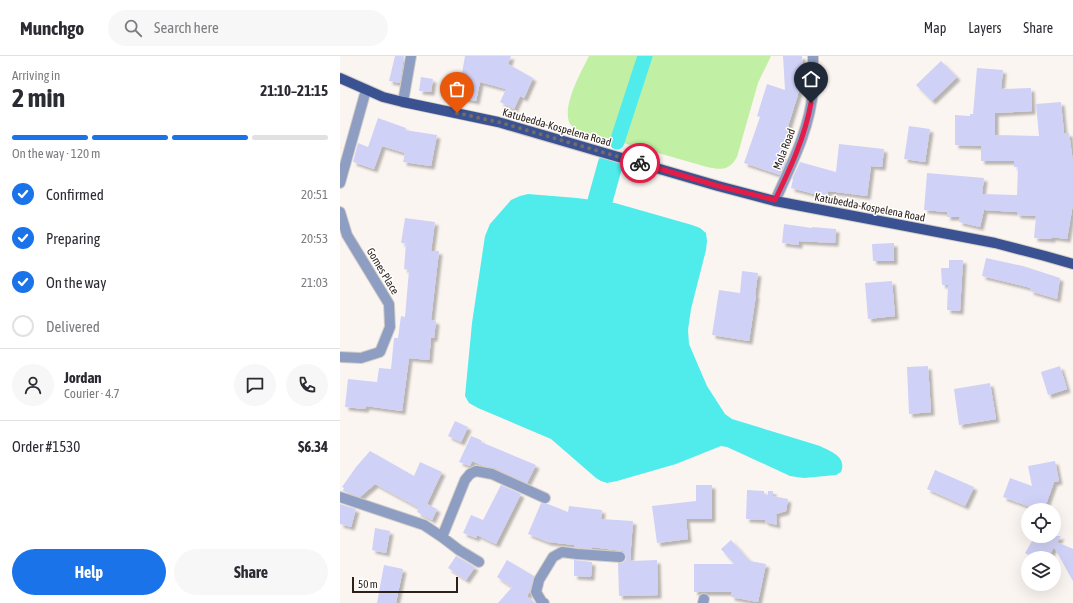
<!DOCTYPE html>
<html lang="en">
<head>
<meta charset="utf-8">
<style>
	:root { --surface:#fff; --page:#f7f7f7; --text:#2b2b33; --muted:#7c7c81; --line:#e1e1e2; --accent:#1a73e8 }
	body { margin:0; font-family:"Asap Condensed",sans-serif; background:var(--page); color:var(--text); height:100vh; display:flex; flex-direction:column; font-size:15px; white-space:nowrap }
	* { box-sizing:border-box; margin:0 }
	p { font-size:13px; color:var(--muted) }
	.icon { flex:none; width:22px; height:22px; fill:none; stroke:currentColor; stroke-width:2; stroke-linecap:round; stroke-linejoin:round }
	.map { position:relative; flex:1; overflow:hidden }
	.side { display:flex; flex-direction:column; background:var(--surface); width:340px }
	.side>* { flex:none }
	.controls { position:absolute; left:681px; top:447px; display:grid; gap:8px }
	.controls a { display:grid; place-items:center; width:40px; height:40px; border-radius:50%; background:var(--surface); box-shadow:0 4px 16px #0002; font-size:20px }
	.scale { position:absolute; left:12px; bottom:10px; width:106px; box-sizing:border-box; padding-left:4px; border:2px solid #2c211a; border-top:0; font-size:11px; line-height:14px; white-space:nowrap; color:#2c211a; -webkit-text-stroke:3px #fff; paint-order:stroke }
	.pin { position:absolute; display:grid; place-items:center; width:34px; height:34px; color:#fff; margin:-41px -17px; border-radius:50% 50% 50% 0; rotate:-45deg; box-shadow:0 0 4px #0007 }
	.pin .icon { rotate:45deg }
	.courier { position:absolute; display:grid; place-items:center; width:40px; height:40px; margin:-20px; border:3px solid #e11d48; border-radius:50%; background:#fff; color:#222; box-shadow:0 1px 5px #0007 }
	.summary em { font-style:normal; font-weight:700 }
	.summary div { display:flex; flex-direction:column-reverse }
	.summary { display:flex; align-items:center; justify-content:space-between; height:68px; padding:0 12px }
	h1 { font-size:26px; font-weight:700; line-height:30px }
	.bar { display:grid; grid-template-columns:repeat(4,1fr); gap:6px 4px; align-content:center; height:48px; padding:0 12px }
	.bar i { height:5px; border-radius:3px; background:var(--line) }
	.bar .current { background:var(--accent) }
	.bar p { grid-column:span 4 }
	.line { display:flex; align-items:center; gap:10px; padding:0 12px; border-top:1px solid var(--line) }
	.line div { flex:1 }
	.round { display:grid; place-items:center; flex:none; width:42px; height:42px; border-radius:21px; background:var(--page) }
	ol { padding:0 12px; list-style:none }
	li { display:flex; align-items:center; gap:12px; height:44px }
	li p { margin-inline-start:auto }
	li .icon { padding:4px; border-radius:50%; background:var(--accent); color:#fff; stroke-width:4 }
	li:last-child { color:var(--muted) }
	li i { width:22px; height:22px; border:2px solid var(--line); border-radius:50% }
	.action { display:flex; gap:8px; margin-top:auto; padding:8px 12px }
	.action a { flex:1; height:46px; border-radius:24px; background:var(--accent); color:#fff; font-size:16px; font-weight:700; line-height:46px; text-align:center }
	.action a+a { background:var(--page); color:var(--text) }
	header { display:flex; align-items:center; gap:24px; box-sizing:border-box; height:56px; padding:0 20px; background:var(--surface); border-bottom:1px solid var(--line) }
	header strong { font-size:19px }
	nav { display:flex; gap:22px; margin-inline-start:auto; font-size:14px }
	.search { width:280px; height:36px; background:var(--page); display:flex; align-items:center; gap:10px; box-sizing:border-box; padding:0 14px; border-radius:22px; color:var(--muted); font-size:15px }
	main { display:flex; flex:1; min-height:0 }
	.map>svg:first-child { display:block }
	.green { fill:#c1f0a4 }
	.water { fill:#50ebeb }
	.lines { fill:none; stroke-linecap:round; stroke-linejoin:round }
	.canal { stroke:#50ebeb; stroke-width:15 }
	.river { stroke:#50ebeb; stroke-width:25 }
	.building { fill:#d0d1f6; filter:url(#shadow) }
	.minor-casing { stroke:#d6cfca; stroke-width:12 }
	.primary-casing { stroke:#d6cfca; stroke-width:12 }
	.minor { stroke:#8e9ec3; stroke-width:10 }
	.primary { stroke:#3b5292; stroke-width:10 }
	.done { stroke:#746b65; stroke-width:4; stroke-dasharray:0 7.2 }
	.route { stroke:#e11d48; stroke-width:5 }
	.labels { text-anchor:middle; stroke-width:3; stroke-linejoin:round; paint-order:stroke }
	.street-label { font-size:11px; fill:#2c211a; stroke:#fff }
</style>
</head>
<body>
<header>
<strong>Munchgo</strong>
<div class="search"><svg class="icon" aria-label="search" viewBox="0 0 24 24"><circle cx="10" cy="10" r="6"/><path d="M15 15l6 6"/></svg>Search here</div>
<nav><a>Map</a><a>Layers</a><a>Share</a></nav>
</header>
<main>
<section class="side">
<div class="summary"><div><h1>2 min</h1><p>Arriving in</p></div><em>21:10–21:15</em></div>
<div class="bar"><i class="current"></i><i class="current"></i><i class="current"></i><i></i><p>On the way · 120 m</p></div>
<ol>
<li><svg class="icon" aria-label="check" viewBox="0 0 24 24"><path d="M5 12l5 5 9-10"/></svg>Confirmed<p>20:51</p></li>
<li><svg class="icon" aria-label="check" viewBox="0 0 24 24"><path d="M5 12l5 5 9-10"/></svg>Preparing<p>20:53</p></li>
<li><svg class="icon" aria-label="check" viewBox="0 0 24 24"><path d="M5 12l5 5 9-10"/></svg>On the way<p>21:03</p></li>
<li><i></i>Delivered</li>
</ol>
<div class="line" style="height:72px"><a class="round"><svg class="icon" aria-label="person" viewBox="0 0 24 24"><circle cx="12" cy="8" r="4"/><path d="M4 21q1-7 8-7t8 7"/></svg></a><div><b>Jordan</b><p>Courier · 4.7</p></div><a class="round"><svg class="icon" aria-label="chat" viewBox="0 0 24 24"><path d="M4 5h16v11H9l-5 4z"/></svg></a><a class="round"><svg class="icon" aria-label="phone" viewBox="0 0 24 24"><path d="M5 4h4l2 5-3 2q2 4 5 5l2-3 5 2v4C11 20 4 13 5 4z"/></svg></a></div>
<div class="line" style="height:52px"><div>Order #1530</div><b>$6.34</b></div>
<div class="action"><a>Help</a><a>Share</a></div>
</section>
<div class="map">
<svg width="733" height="547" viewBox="0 0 733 547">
	<defs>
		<filter id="shadow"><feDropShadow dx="3.5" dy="3.5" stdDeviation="1" flood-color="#0004"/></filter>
	</defs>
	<rect width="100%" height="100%" fill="#fbf5f1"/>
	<path class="green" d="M 249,0 L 431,0 L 418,27 L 397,101 C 389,115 381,114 367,111 L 238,74 C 234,72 230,69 229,66 C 223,48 241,16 249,0 Z"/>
	<path class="water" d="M 188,138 L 237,142 L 275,147 L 352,169 L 360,172 L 366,177 L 367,185 L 366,194 L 351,253 L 348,274 L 349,288 L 367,330 L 385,358 L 392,363 L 480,390 C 492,396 507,401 501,416 L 496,419 L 464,422 L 450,420 L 387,391 L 381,390 L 336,408 L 277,425 L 267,427 L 261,425 L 256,422 L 211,383 L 138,352 L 129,347 L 125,340 L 132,267 L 145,180 L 150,168 L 171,144 L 180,140 Z"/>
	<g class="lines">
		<path class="canal" d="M 277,86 L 305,0"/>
		<path class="river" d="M 260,145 L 270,109"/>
	</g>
	<path class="building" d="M 55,0 L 64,0 L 60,27 L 49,25 Z
		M 125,0 L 171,0 L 168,8 L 193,22 L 184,42 L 180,40 L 174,53 L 160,46 L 166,33 L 140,26 L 136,45 L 115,41 L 119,22 L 121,23 Z
		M 443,0 L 462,0 L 463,22 L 446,77 L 448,77 L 440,101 L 447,103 L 440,119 L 404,107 L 420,61 L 417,60 L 427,28 L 445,34 Z
		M 601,5 L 617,21 L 592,45 L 576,29 Z
		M 637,12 L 663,14 L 661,33 L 691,32 L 692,55 L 655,57 L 655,79 L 699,80 L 696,48 L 721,46 L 724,77 L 729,77 L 733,106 L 733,148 L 727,183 L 712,181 L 712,183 L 694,182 L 696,160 L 677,159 L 677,156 L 644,154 L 640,171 L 619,166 L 620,161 L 607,161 L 607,156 L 584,154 L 587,117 L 644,122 L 642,138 L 677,139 L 678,111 L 674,111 L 674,105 L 641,105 L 641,90 L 615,89 L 615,59 L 630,60 L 630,58 L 633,58 Z
		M 81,21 L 93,23 L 91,36 L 79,35 Z
		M 38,62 L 66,72 L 65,74 L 97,79 L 91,110 L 63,106 L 65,97 L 42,90 L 34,113 L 13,106 L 18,87 L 28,91 Z
		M 569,70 L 590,73 L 585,106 L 564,103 Z
		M 499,88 L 544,93 L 542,111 L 531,110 L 527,140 L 488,135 L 486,141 L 451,132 L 453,123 L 452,123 L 460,106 L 496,116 Z
		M 65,162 L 95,166 L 91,195 L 99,195 L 91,264 L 96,265 L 94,282 L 91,282 L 89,304 L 69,302 L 62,355 L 26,350 L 25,353 L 5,351 L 8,323 L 37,326 L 39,312 L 51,313 L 54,282 L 58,282 L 61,260 L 65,261 L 69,214 L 64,213 L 66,187 L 61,187 Z
		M 444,168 L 472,172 L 472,171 L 496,173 L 495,187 L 459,185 L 459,189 L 442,187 Z
		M 554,187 L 554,205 L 533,205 L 532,188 Z
		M 646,202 L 683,210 L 720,222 L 717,243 L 690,235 L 691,232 L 642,220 Z
		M 609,204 L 623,204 L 620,255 L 607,254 L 608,229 L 602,229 L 601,212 L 609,212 Z
		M 402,215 L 418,217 L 415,239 L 416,239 L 409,285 L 372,279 L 379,234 L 400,237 Z
		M 552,225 L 555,260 L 528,263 L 525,227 Z
		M 588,310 L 591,356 L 569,358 L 567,311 Z
		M 720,310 L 727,333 L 708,339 L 701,316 Z
		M 650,327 L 656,363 L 619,369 L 614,333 Z
		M 115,365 L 128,371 L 121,386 L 108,380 Z
		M 131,380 L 141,384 L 141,386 L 196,409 L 187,427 L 155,412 L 144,410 L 132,405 L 130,410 L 119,406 Z
		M 30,395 L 74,420 L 80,406 L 102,416 L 87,448 L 97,453 L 92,464 L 77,456 L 79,452 L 35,428 L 20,441 L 3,435 L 4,432 L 2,431 L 16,411 Z
		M 715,405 L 719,425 L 714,426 L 704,454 L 698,454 L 663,441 L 670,422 L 692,430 L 688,410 Z
		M 595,414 L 634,431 L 625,450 L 587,433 Z
		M 161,429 L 181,438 L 156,488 L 137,479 L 136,482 L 123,477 L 131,459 L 143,464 Z
		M 356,429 L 372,429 L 372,461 L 371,461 L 372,463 L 346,463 L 348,483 L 317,487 L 312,450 L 356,445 Z
		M 407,434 L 424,435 L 424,438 L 428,439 L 428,435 L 433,435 L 433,440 L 448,443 L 446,455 L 436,458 L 437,469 L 425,466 L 425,464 L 406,463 Z
		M 201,447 L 205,448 L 208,448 L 228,456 L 229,450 L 262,454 L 261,463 L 293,465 L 290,505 L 317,504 L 318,539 L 279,540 L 278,507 L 282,507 L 286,504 L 286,499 L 283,495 L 252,491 L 252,493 L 238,492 L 234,491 L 235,489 L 208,486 L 188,478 Z
		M 0,448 L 16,453 L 11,471 L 0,468 Z
		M 35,472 L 50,475 L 46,497 L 32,494 Z
		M 695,480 L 721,480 L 717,486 L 733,493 L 733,525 L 714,491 L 708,502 L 693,502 L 685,497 Z
		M 391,484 L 410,505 L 426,508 L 418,546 L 391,541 L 392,536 L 354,536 L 354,508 L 394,508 L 381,493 Z
		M 116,500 L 135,511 L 126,524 L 108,512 Z
		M 167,504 L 194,520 L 190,535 L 187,540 L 195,547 L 158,547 L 172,531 L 157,521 Z
		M 234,504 L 252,506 L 251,521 L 234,520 Z
		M 44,509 L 63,513 L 56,547 L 37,547 Z"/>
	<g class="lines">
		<defs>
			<path id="minor" d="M 63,46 L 71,0
				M 0,127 L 26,34
				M 435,145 C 451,109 470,73 473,34 C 473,23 473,11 473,0
				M 0,156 L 7,179 L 49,248 L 50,271 L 40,296 L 21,302 L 0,301
				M 0,441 L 84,469 L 102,481 L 119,494 L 139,506
				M 102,481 L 125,424 L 130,418 L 136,415 L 152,418 L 205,442
				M 204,547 L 202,546 L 196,536 L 199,524 L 213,501 L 222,496 L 237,498 L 280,501
				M 363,547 L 364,543"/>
			<path id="primary" d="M 0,22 L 43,41 L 63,46 L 158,66 L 378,130 L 435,145 L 655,187 L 705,200 L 733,208"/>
		</defs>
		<use href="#minor" class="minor-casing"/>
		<use href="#primary" class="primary-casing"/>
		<use href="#minor" class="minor"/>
		<use href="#primary" class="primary"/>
	</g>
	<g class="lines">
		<path class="done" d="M 117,57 L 158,66 L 300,107"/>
		<path class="route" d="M 300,107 L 378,130 L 435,144 C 450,113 465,81 471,47"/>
	</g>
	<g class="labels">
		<g class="street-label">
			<text transform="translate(217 71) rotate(16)" y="4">Katubedda-Kospelena Road</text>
			<text transform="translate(444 93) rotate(-69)" y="4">Mola Road</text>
			<text transform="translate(530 151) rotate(11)" y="4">Katubedda-Kospelena Road</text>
			<text transform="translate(43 215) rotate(59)" y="4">Gomes Place</text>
		</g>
	</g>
</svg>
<div class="controls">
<a><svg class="icon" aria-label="locate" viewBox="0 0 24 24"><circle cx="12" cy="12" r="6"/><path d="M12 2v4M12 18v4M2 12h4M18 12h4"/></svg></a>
<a><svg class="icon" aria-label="layers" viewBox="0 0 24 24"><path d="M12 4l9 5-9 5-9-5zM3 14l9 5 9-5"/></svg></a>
</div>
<div class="scale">50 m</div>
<div class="pin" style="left:117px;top:57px;background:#ea580c"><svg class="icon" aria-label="bag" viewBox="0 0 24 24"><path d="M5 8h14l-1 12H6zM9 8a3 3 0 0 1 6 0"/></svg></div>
<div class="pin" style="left:471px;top:47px;background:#1f2937"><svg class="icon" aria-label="home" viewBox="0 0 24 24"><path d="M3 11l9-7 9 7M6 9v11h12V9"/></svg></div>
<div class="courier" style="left:300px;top:107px"><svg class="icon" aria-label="bike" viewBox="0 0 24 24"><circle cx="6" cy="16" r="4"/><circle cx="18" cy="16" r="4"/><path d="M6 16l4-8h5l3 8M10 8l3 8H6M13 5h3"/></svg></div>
</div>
</main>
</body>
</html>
